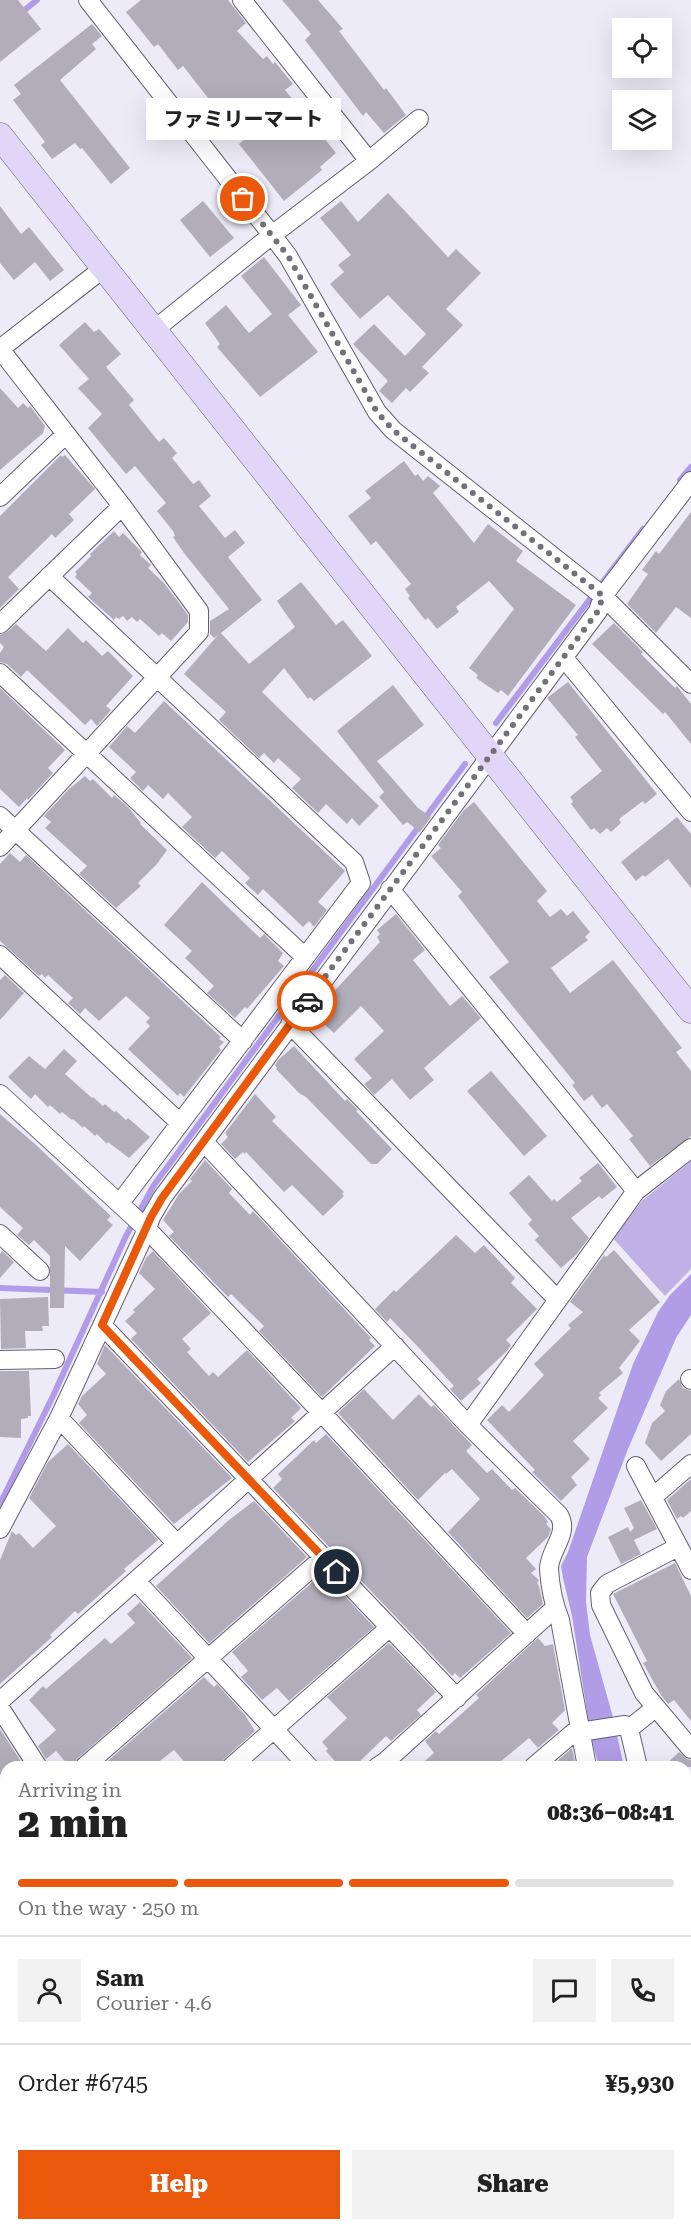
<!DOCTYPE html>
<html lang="en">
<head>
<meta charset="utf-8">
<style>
	:root { --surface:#fff; --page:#f2f2f2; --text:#222; --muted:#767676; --line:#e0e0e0; --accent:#ea580c }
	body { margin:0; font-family:"Roboto Serif","Noto Sans JP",serif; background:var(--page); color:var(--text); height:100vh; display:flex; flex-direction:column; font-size:22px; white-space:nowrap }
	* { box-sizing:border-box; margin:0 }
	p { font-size:20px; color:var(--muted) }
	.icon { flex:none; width:33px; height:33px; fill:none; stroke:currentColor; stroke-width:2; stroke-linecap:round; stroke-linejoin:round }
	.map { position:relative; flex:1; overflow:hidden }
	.drawer { position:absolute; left:0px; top:1761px; width:692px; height:470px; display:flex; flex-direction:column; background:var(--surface); border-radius:18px 18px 0 0; box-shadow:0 6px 24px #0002 }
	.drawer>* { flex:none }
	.buttons { position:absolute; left:612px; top:18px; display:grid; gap:12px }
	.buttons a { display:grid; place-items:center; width:60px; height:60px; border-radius:0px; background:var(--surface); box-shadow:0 6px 24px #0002; font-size:30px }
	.pin { position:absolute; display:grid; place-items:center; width:51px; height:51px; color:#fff; margin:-26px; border:3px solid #fff; border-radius:50%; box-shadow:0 2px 6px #0007 }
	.courier { position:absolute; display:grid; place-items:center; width:60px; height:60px; margin:-30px; border:4px solid #ea580c; border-radius:50%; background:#fff; color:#222; box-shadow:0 2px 8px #0007 }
	.bubble { position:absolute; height:42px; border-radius:0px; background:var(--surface); box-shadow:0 6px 24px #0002; font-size:20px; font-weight:800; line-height:42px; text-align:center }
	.summary em { font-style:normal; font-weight:800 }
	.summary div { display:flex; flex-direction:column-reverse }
	.summary { display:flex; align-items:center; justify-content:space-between; height:102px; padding:0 18px }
	h1 { font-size:39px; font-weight:800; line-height:45px }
	.bar { display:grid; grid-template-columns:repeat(4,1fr); gap:9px 6px; align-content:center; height:72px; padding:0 18px }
	.bar i { height:8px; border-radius:4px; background:var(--line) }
	.bar .active { background:var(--accent) }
	.bar p { grid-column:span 4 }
	.line { display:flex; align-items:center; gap:15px; padding:0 18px; border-top:2px solid var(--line) }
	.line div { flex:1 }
	.round { display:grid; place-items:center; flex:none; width:63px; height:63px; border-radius:0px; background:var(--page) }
	.button { display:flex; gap:12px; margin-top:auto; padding:12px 18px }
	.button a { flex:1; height:69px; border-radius:0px; background:var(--accent); color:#fff; font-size:24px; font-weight:800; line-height:69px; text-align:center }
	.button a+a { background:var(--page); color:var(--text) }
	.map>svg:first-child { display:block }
	.built { fill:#e7e2f8 }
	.green { fill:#beb1e5 }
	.water { fill:#b19ce7 }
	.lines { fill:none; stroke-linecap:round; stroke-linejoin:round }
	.stream { stroke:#b19ce7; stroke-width:6 }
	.building { fill:#b1adbb }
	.street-casing { stroke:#64616e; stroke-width:20 }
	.secondary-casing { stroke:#64616e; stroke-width:27 }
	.primary-casing { stroke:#755ea6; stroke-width:30 }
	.street { stroke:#fff; stroke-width:18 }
	.secondary { stroke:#e1d6f7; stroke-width:26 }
	.primary { stroke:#c2adee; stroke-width:28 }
	.done { stroke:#727179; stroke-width:6; stroke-dasharray:0 10.8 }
	.route { stroke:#ea580c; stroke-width:8 }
</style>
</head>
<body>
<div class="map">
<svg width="691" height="2230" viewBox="0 0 691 2230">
	<rect width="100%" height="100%" fill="#eeebf9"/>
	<path class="built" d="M 160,2225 L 226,2225 L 215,2230 L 162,2230 Z"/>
	<path class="green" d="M 691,1161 L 691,1269 L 665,1296 L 612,1237 L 643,1200 Z"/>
	<path class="water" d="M 691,1274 L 691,1315 L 676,1338 L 628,1449 L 587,1557 L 586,1602 L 590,1635 L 614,1721 L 624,1767 L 599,1767 L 591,1737 L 572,1616 L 563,1578 L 561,1566 L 568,1552 L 633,1364 L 658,1312 L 670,1295 Z"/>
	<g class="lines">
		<path class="stream" d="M 21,13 L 37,0
			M 680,480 L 691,467
			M 496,723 L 643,529
			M 0,1288 L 102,1292
			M 0,1504 L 53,1396 L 126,1236 L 154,1185 L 465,764
			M 686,2020 L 691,2033
			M 0,2159 L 6,2166"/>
	</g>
	<path class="building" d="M 0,0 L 18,0 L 41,29 L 0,62 Z
		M 141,0 L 228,0 L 246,23 L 237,31 L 263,59 L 267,56 L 273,64 L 275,62 L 293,84 L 285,90 L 336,153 L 320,167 L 322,170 L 284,201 L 239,144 L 245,139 L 223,113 L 221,114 L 219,111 L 203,125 L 192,112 L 208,98 L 183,66 L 178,70 L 158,44 L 154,47 L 126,12 Z
		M 282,0 L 318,0 L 343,29 L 339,31 L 384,90 L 386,88 L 406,115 L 384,133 L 366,112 L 363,116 L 305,40 L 311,34 Z
		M 92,24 L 102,36 L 92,44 L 96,49 L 60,80 L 130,168 L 111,184 L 82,148 L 80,149 L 75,143 L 52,159 L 41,145 L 45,142 L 13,100 L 21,94 L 14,85 Z
		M 388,193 L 448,257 L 456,249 L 481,273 L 446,309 L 463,325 L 422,367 L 429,373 L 410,392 L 406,388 L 392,403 L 379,391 L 388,381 L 353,344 L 374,324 L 405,356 L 426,334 L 388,295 L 360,319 L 330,284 L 344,272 L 338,265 L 351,255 L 320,218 L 341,201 L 358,222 Z
		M 203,201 L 234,238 L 210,257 L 180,220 Z
		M 0,206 L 21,234 L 29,227 L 64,270 L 50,281 L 35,262 L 14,280 L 0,263 Z
		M 264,257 L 301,305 L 288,315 L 318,352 L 260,397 L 217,347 L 220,344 L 205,323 L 226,305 L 249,333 L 272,314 L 241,276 Z
		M 85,322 L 94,332 L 99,329 L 121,354 L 106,367 L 134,400 L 129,405 L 159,442 L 164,438 L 177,453 L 172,458 L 193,484 L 199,480 L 211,496 L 199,506 L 225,538 L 235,530 L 245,543 L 228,557 L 262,600 L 221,633 L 249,664 L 295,627 L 277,601 L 301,582 L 336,625 L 343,620 L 372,656 L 314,701 L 310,697 L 308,699 L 284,668 L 262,692 L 379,806 L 359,826 L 352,818 L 347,824 L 326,804 L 318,813 L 292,788 L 301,779 L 278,758 L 274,763 L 264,753 L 259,758 L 219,720 L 226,712 L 184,674 L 218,635 L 214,638 L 210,634 L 210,621 L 229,609 L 184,553 L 173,537 L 175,536 L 173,531 L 157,511 L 166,503 L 135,466 L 126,474 L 88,428 L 102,414 L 78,388 L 89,379 L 59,345 Z
		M 0,388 L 18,408 L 23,403 L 28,408 L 30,406 L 45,426 L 43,433 L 0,470 Z
		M 61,455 L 62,457 L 65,455 L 95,489 L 69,514 L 74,520 L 55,538 L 52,534 L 8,577 L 19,589 L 0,608 L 0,516 Z
		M 404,461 L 415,476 L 418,474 L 423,481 L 428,476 L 440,486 L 433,493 L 474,543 L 488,524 L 523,551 L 516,561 L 576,605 L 508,696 L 501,690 L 498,693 L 476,678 L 478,675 L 469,668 L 514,609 L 489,581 L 456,607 L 459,612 L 437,629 L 428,618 L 425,620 L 408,598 L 410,596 L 405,589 L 411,584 L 376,541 L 371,545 L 348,516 L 371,498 L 365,491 Z
		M 691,512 L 691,618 L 676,607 L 656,633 L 627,604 L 648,574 L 642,570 L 656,551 L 659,554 Z
		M 114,531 L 119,537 L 123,533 L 142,552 L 140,555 L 151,565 L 148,568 L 164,583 L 188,615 L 188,622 L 171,641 L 162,633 L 159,636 L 140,619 L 137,622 L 132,617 L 127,621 L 123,616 L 119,619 L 116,617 L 114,620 L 88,597 L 92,593 L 75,577 L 77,574 L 75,572 L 91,556 L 90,554 Z
		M 614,623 L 643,652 L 641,654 L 675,688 L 677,686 L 691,704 L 691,744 L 665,712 L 663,714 L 592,644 Z
		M 16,624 L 46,651 L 68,628 L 83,643 L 86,640 L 102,656 L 108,651 L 133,676 L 106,706 L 111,710 L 97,726 L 91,719 L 85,725 L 27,670 L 21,677 L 7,664 L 0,662 L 0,653 L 4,647 L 0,643 L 0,635 L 7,632 Z
		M 568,682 L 657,794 L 645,804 L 643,801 L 619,819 L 621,823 L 611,832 L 607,828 L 600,834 L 594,828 L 591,830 L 571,804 L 573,801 L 570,797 L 602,771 L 575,737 L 578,735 L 547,698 Z
		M 393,685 L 424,725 L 377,761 L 418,808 L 431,817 L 420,832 L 407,822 L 403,825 L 379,797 L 384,792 L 337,731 Z
		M 0,688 L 65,750 L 48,768 L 53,773 L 28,800 L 27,798 L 19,807 L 0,789 Z
		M 164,701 L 345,871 L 318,902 L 327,910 L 314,927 L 309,921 L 303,927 L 263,889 L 258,895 L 245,883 L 250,878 L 222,851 L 215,858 L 182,827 L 192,817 L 168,793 L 163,799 L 148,785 L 143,791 L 130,778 L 136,772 L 109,747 L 127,726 L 135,733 Z
		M 85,776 L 90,781 L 93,779 L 112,798 L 114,795 L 128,807 L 141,823 L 140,824 L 167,850 L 157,864 L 138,883 L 141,886 L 116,908 L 79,874 L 87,866 L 45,828 L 51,822 L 44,816 L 69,789 Z
		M 474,802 L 547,891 L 537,901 L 550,917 L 561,909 L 567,916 L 573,911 L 590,932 L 585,937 L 588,940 L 551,968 L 570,993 L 613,960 L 682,1048 L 676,1052 L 691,1071 L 691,1136 L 650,1166 L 629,1139 L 633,1136 L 607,1104 L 602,1108 L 592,1095 L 584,1101 L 572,1085 L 575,1083 L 489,977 L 509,962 L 458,896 L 462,892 L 431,856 L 441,848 L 438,845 L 464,810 Z
		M 677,817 L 691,834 L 691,888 L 668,859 L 645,877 L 643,875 L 636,881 L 621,862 Z
		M 10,853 L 20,862 L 26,855 L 221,1037 L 219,1039 L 224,1042 L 219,1047 L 221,1050 L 184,1097 L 180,1093 L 178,1096 L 128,1049 L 150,1026 L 146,1022 L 150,1018 L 126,996 L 99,1021 L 85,1008 L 80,1014 L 68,1003 L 73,998 L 48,975 L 45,978 L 42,974 L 39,976 L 0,941 L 0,864 Z
		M 202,882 L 260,938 L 264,934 L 283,953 L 278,961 L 284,966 L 247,1009 L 245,1007 L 235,1018 L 207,993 L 214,986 L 185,958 L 192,951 L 164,925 Z
		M 396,914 L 425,950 L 413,960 L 450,1006 L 462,996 L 481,1018 L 424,1068 L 434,1080 L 410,1100 L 392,1079 L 374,1095 L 364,1084 L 372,1078 L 354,1059 L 384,1031 L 361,1006 L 334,1033 L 313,1014 L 380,942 L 377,937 L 380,934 L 377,930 Z
		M 5,975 L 24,993 L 0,1020 L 0,980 Z
		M 294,1046 L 345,1101 L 347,1099 L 358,1110 L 356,1111 L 392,1149 L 377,1164 L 371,1164 L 306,1097 L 299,1093 L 276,1069 L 277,1068 L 275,1065 L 278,1060 Z
		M 64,1049 L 77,1061 L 65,1074 L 92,1098 L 93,1097 L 103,1106 L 105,1104 L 114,1112 L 116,1111 L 126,1120 L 128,1118 L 150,1137 L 129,1158 L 108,1142 L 107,1144 L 97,1134 L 95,1136 L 84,1126 L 83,1128 L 73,1119 L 72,1120 L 62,1112 L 60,1114 L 50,1105 L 48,1107 L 35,1094 L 31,1099 L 8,1077 L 29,1056 L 45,1069 Z
		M 491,1071 L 547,1136 L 524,1156 L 467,1091 Z
		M 255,1094 L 276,1117 L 272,1121 L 344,1192 L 342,1194 L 344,1196 L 323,1216 L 292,1185 L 284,1192 L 246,1152 L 244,1154 L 243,1152 L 235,1159 L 221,1144 L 228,1137 L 225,1133 Z
		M 0,1114 L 35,1144 L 111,1216 L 107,1220 L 113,1225 L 80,1261 L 65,1246 L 64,1308 L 50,1308 L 50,1256 L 34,1240 L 29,1245 L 17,1235 L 23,1228 L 0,1207 Z
		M 205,1160 L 232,1189 L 229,1193 L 250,1215 L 253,1211 L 371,1338 L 369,1340 L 375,1346 L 322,1397 L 259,1331 L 264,1326 L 231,1294 L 228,1297 L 169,1236 L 174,1232 L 163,1220 L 179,1194 L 192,1181 L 190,1179 Z
		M 598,1163 L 617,1187 L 602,1199 L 599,1196 L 571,1218 L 589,1238 L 576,1255 L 561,1268 L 535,1240 L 539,1236 L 528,1224 L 532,1220 L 509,1193 L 529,1175 L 552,1201 L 554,1199 L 557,1202 L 582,1181 L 579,1178 Z
		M 456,1235 L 475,1253 L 484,1245 L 515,1278 L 511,1283 L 537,1309 L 506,1340 L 511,1345 L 507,1351 L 477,1379 L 481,1383 L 461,1401 L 450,1389 L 454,1386 L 419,1348 L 390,1318 L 387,1322 L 375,1309 L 394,1290 L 396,1292 Z
		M 614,1250 L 660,1302 L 629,1330 L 640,1341 L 619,1368 L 623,1373 L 599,1393 L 601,1395 L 598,1398 L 608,1408 L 573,1441 L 590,1459 L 571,1477 L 577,1485 L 561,1501 L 532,1472 L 535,1470 L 487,1420 L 502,1405 L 509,1412 L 544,1375 L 534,1364 L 571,1328 L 568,1325 L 583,1312 L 570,1302 L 604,1255 L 606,1257 Z
		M 2,1251 L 14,1262 L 0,1278 L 0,1254 Z
		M 153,1251 L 211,1313 L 182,1339 L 191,1349 L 187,1352 L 209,1376 L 213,1372 L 218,1377 L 247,1350 L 301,1408 L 291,1418 L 295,1421 L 248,1462 L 131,1339 L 137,1333 L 125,1321 L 135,1312 L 133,1310 L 155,1289 L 139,1273 L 146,1258 Z
		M 48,1297 L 49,1326 L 42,1326 L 43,1331 L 25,1331 L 26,1348 L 1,1349 L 0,1299 Z
		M 105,1345 L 232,1478 L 174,1524 L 79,1423 L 87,1415 L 78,1404 L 82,1396 L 106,1374 L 97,1364 Z
		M 0,1371 L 29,1371 L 31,1416 L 28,1416 L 28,1418 L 21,1419 L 21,1438 L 0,1437 Z
		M 679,1379 L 683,1388 L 691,1391 L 691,1434 L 661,1461 L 645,1443 L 652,1423 L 665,1411 L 660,1405 L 666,1391 Z
		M 364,1389 L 393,1420 L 419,1394 L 431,1407 L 434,1405 L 472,1445 L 466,1451 L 487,1473 L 492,1469 L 512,1490 L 515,1488 L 544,1516 L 548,1522 L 546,1524 L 551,1529 L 548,1537 L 526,1558 L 536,1569 L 531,1573 L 539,1580 L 537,1583 L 539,1586 L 543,1604 L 527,1618 L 448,1532 L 480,1499 L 452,1469 L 446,1474 L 445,1473 L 418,1500 L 338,1413 Z
		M 326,1434 L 511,1633 L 460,1678 L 455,1673 L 452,1676 L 273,1488 L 282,1479 L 278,1474 L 314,1440 L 316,1443 Z
		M 68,1444 L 158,1540 L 124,1569 L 126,1571 L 106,1589 L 78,1614 L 75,1611 L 50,1635 L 52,1637 L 0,1684 L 0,1560 L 12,1531 L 16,1535 L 19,1533 L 33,1548 L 56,1526 L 29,1498 L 48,1462 Z
		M 691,1479 L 691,1511 L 683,1518 L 681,1516 L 677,1519 L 667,1500 Z
		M 641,1500 L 657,1529 L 634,1540 L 641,1554 L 621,1564 L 608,1537 L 628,1527 L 630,1532 L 634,1528 L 624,1508 Z
		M 254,1501 L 307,1557 L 209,1643 L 156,1586 L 229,1520 Z
		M 675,1563 L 691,1596 L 691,1721 L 674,1700 L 668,1704 L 661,1695 L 643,1663 L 647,1661 L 613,1594 Z
		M 323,1573 L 374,1627 L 289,1701 L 277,1688 L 262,1700 L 241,1677 L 248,1671 L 232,1652 Z
		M 140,1602 L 192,1658 L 77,1759 L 73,1767 L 70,1767 L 56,1751 L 46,1759 L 38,1746 L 56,1730 L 29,1700 L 43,1686 L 46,1689 L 105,1638 L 111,1644 L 135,1623 L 127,1614 Z
		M 538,1638 L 545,1646 L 553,1644 L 565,1710 L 552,1723 L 559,1730 L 538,1748 L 529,1738 L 494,1767 L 418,1767 L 434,1753 L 425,1741 L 436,1731 L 439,1734 L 479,1698 L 476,1695 Z
		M 389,1643 L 436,1692 L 417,1710 L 421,1715 L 391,1741 L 386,1736 L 354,1767 L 340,1767 L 326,1751 L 328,1749 L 322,1742 L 347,1718 L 327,1697 Z
		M 204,1677 L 214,1687 L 217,1684 L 245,1715 L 255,1731 L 224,1759 L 218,1767 L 189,1767 L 174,1750 L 152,1767 L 101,1767 Z
		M 0,1729 L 22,1763 L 15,1767 L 6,1767 L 6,1772 L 0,1775 Z
		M 572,1748 L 575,1763 L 570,1767 L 555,1767 L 553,1765 Z
		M 679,1752 L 687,1759 L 691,1760 L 691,1767 L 663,1767 Z"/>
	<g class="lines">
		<defs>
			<path id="street" d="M 88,0 L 272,235 L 154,330
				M 242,0 L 369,161 L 272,235 L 288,256 L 377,412 L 393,430 L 603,596 L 691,684
				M 369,161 L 419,119
				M 0,349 L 105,267
				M 0,497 L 66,434
				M 49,576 L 354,862 L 361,883 L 120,1203
				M 0,624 L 122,506
				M 564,658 L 691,812
				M 0,673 L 305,957
				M 0,816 L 243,1041
				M 0,847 L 199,632 L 199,611 L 122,506 L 0,349
				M 390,889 L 636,1191
				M 0,955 L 180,1123
				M 290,1024 L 557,1299
				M 0,1094 L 147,1229 L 322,1413 L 527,1634
				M 204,1142 L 468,1425 L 559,1515 C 570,1534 549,1550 549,1569 C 550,1586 554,1605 560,1620 L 587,1767
				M 0,1234 L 40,1271
				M 102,1325 L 457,1698
				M 0,1360 L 55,1359
				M 690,1379 L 691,1380
				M 59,1418 L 177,1544
				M 468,1425 L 636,1191 L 691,1148
				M 636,1466 L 691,1570
				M 653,1497 L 691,1464
				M 0,1529 L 59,1418 L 147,1229 L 151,1217 L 162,1198 L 598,611 L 603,596 L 691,481
				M 678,1547 L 607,1584 L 600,1593 L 601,1605 L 644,1693 L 691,1749
				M 136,1581 L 309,1767
				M 0,1701 L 177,1544 L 395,1346
				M 0,1708 L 38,1767
				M 629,1729 L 655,1708
				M 84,1767 L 323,1558
				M 231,1767 L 389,1628
				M 377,1767 L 386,1761 L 555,1608
				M 533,1767 L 573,1733 L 625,1725 L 629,1729 L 638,1767
				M 686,1894 L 691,1901
				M 686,2070 L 691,2066
				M 0,2146 L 6,2153
				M 66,2224 L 70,2230
				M 432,2230 L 441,2224"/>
			<path id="secondary" d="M 0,136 L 691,1010"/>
			<path id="primary" d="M 0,1916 L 6,1929
				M 144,2224 L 147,2230"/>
		</defs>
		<use href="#street" class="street-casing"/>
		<use href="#secondary" class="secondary-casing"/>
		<use href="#primary" class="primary-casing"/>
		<use href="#street" class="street"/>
		<use href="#secondary" class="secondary"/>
		<use href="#primary" class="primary"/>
	</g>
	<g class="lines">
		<path class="done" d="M 243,199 L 288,256 L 377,412 L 393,430 L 603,596 L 598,611 L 307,1001"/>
		<path class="route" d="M 307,1001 L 162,1198 L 151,1217 L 102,1325 L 337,1572"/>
	</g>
</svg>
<div class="buttons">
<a><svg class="icon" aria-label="locate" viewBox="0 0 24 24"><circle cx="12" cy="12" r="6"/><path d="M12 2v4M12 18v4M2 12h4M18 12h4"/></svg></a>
<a><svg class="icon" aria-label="layers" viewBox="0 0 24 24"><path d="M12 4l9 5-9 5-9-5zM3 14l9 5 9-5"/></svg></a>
</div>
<div class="pin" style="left:243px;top:199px;background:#ea580c"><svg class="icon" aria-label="bag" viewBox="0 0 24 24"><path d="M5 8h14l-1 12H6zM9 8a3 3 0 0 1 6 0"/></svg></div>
<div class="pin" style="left:337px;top:1572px;background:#1f2937"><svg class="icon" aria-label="home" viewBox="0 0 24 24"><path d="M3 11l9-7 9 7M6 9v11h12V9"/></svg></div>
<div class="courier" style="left:307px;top:1001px"><svg class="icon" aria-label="car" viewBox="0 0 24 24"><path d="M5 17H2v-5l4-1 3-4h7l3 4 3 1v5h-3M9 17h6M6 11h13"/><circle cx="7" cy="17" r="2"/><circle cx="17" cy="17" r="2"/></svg></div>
<div class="bubble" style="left:146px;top:98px;width:195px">ファミリーマート</div>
<section class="drawer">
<div class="summary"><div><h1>2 min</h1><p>Arriving in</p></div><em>08:36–08:41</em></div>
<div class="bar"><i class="active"></i><i class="active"></i><i class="active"></i><i></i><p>On the way · 250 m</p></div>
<div class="line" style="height:108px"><a class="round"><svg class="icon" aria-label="person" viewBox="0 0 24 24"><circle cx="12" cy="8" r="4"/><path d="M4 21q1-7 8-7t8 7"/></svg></a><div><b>Sam</b><p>Courier · 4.6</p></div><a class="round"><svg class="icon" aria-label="chat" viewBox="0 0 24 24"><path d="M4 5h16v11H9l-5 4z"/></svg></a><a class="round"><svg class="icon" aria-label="phone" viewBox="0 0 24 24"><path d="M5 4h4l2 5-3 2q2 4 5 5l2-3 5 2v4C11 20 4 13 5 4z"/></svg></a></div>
<div class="line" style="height:78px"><div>Order #6745</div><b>¥5,930</b></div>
<div class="button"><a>Help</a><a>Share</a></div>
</section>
</div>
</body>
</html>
